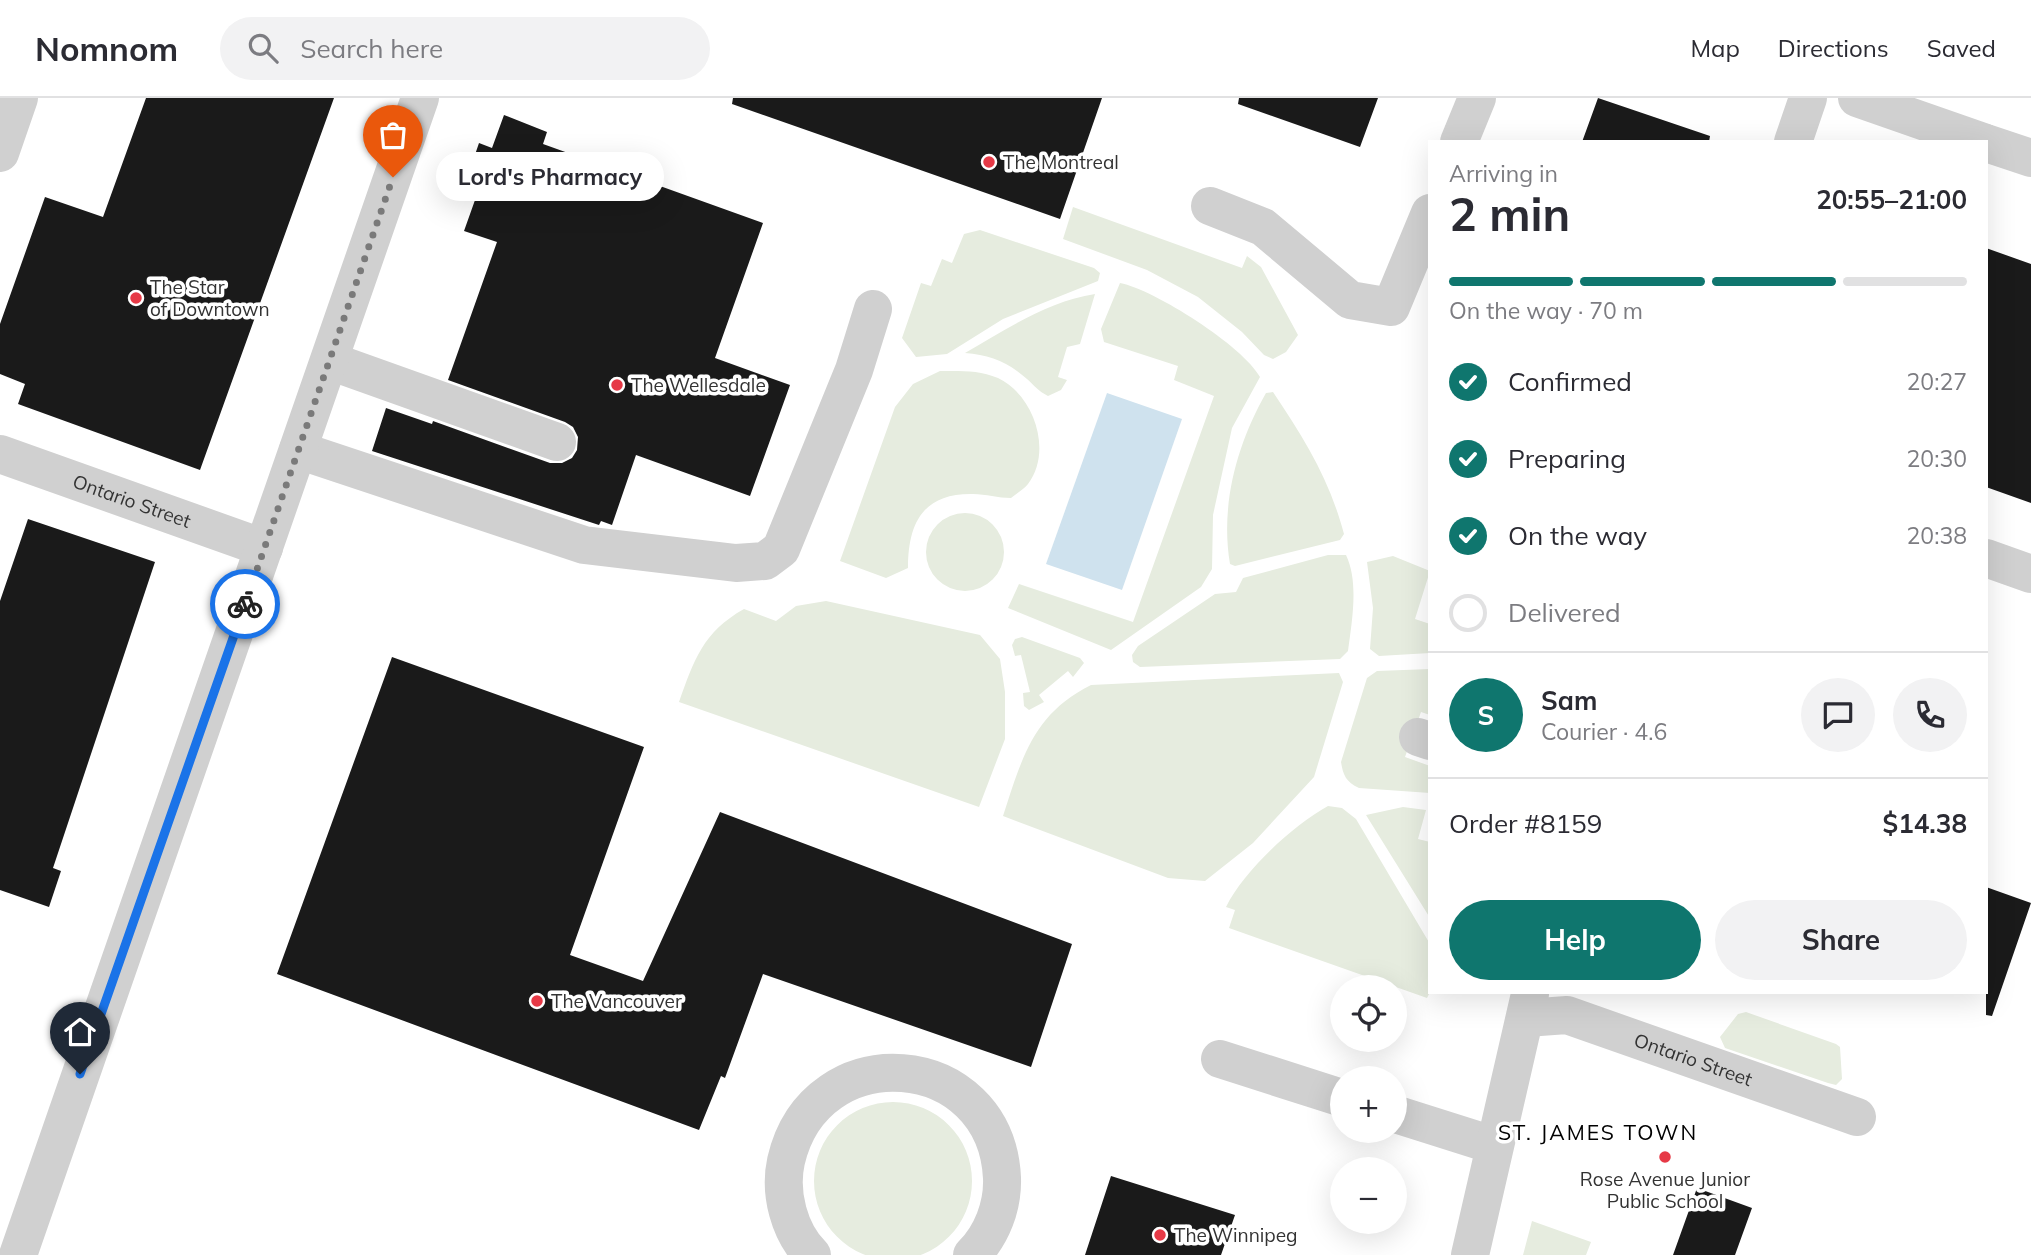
<!DOCTYPE html>
<html lang="en">
<head>
<meta charset="utf-8">
<style>
	:root { --surface:#fff; --page:#f2f2f3; --text:#2b2b33; --muted:#7c7c81; --line:#e1e1e2; --accent:#0f766e }
	body { margin:0; font-family:Mulish,sans-serif; background:var(--page); color:var(--text); height:100vh; display:flex; flex-direction:column; font-size:26px; white-space:nowrap }
	* { box-sizing:border-box; margin:0 }
	p { font-size:23px; color:var(--muted) }
	.icon { flex:none; width:38px; height:38px; fill:none; stroke:currentColor; stroke-width:2; stroke-linecap:round; stroke-linejoin:round }
	.map { position:relative; flex:1; overflow:hidden }
	.side { position:absolute; left:1428px; top:42px; width:560px; height:854px; display:flex; flex-direction:column; background:var(--surface); border-radius:0px; box-shadow:0 7px 28px #0002 }
	.side>* { flex:none }
	.fabs { position:absolute; left:1330px; top:877px; display:grid; gap:14px }
	.fabs a { display:grid; place-items:center; width:77px; height:77px; border-radius:50%; background:var(--surface); box-shadow:0 7px 28px #0002; font-size:35px }
	.pin { position:absolute; display:grid; place-items:center; width:60px; height:60px; color:#fff; margin:-72px -30px; border-radius:50% 50% 50% 0; rotate:-45deg; box-shadow:0 0 7px #0007 }
	.pin .icon { rotate:45deg }
	.courier { position:absolute; display:grid; place-items:center; width:70px; height:70px; margin:-35px; border:5px solid #1a73e8; border-radius:50%; background:#fff; color:#222; box-shadow:0 2px 9px #0007 }
	.bubble { position:absolute; height:49px; border-radius:24px; background:var(--surface); box-shadow:0 7px 28px #0002; font-size:23px; font-weight:700; line-height:49px; text-align:center }
	.summary em { font-style:normal; font-weight:700 }
	.summary div { display:flex; flex-direction:column-reverse }
	.summary { display:flex; align-items:center; justify-content:space-between; height:119px; padding:0 21px }
	h1 { font-size:46px; font-weight:700; line-height:52px }
	.bar { display:grid; grid-template-columns:repeat(4,1fr); gap:10px 7px; align-content:center; height:84px; padding:0 21px }
	.bar i { height:9px; border-radius:5px; background:var(--line) }
	.bar .current { background:var(--accent) }
	.bar p { grid-column:span 4 }
	.line { display:flex; align-items:center; gap:18px; padding:0 21px; border-top:2px solid var(--line) }
	.line div { flex:1 }
	.round { display:grid; place-items:center; flex:none; width:74px; height:74px; border-radius:37px; background:var(--page) }
	ol { padding:0 21px; list-style:none }
	li { display:flex; align-items:center; gap:21px; height:77px }
	li p { margin-inline-start:auto }
	li .icon { padding:7px; border-radius:50%; background:var(--accent); color:#fff; stroke-width:4 }
	li:last-child { color:var(--muted) }
	li i { width:38px; height:38px; border:4px solid var(--line); border-radius:50% }
	.action { display:flex; gap:14px; margin-top:auto; padding:14px 21px }
	.action a { flex:1; height:80px; border-radius:42px; background:var(--accent); color:#fff; font-size:28px; font-weight:700; line-height:80px; text-align:center }
	.action a+a { background:var(--page); color:var(--text) }
	header { display:flex; align-items:center; gap:42px; box-sizing:border-box; height:98px; padding:0 35px; background:var(--surface); border-bottom:2px solid var(--line) }
	header strong { font-size:33px }
	nav { display:flex; gap:38px; margin-inline-start:auto; font-size:24px }
	.search { width:490px; height:63px; background:var(--page); display:flex; align-items:center; gap:18px; box-sizing:border-box; padding:0 24px; border-radius:38px; color:var(--muted); font-size:26px }
	.map>svg:first-child { display:block }
	.green { fill:#e6ecdf }
	.water { fill:#cfe2ee }
	.building { fill:#1a1a1a }
	.lines { fill:none; stroke-linecap:round; stroke-linejoin:round }
	.minor { stroke:#d0d0d0; stroke-width:38 }
	.done { stroke:#7a7a7a; stroke-width:7; stroke-dasharray:0 12.6 }
	.route { stroke:#1a73e8; stroke-width:9 }
	.poi-dot { fill:#e63946; stroke:#fff; stroke-width:2.5 }
	.labels { text-anchor:middle; stroke-width:7; stroke-linejoin:round; paint-order:stroke }
	.poi-label { font-size:19px; fill:#333; stroke:#fff; text-anchor:start }
	.street-label { font-size:19px; fill:#333; stroke:#fff }
	.neighbourhood-label { font-size:21px; letter-spacing:2px; fill:#000; stroke:#fff }
</style>
</head>
<body>
<header>
<strong>Nomnom</strong>
<div class="search"><svg class="icon" aria-label="search" viewBox="0 0 24 24"><circle cx="10" cy="10" r="6"/><path d="M15 15l6 6"/></svg>Search here</div>
<nav><a>Map</a><a>Directions</a><a>Saved</a></nav>
</header>
<div class="map">
<svg width="2031" height="1157" viewBox="0 0 2031 1157">
	<rect width="100%" height="100%" fill="#fff"/>
	<path class="green" d="M 1073,109 L 1242,170 L 1247,158 L 1261,169 L 1298,237 L 1286,254 L 1273,261 L 1264,257 L 1242,234 L 1198,199 L 1147,172 L 1063,141 Z
		M 980,132 L 1094,170 L 1100,175 L 1098,183 L 1003,221 L 947,256 L 916,259 L 902,240 L 921,185 L 931,188 L 942,161 L 952,165 L 964,136 Z
		M 1120,185 C 1155,192 1243,248 1260,279 L 1232,330 L 1213,417 L 1212,471 L 1201,489 L 1111,552 L 1008,510 L 1019,486 L 1133,524 L 1214,298 L 1174,282 L 1178,268 L 1104,244 L 1101,231 Z
		M 1095,196 L 1080,246 L 1067,249 L 1058,279 L 1067,282 L 1061,292 L 1048,298 C 1038,293 1035,288 1027,281 C 1008,264 990,257 965,255 C 1005,232 1048,203 1095,196 Z
		M 940,273 C 961,273 979,272 998,280 C 1034,297 1053,353 1028,386 C 1024,391 1016,396 1011,400 C 998,400 986,396 973,396 C 923,395 908,425 908,470 L 886,480 L 840,463 L 895,309 L 913,286 Z
		M 1273,294 C 1305,342 1329,380 1344,436 L 1340,442 L 1235,468 L 1230,466 C 1220,407 1237,346 1266,295 Z
		M926 454a39 39 0 1 1 78 0a39 39 0 1 1-78 0Z
		M 1328,457 L 1346,457 C 1359,484 1352,523 1348,553 L 1340,561 L 1140,569 L 1133,564 L 1132,557 L 1138,548 L 1215,496 L 1236,494 L 1243,480 Z
		M 1393,458 L 1430,473 L 1415,521 L 1430,526 L 1430,555 L 1379,558 L 1370,551 L 1373,510 L 1367,464 Z
		M 826,503 L 980,537 L 1000,561 L 1005,594 L 1005,641 L 979,709 L 679,604 C 694,562 703,534 744,511 L 776,523 L 796,508 Z
		M 1022,539 L 1080,560 L 1084,565 L 1073,579 L 1068,573 L 1039,597 L 1044,604 L 1029,612 L 1024,608 L 1023,595 L 1030,594 L 1021,557 L 1015,558 L 1012,547 L 1015,541 Z
		M 1430,571 L 1430,617 L 1421,614 L 1405,659 L 1430,668 L 1430,695 L 1359,690 C 1346,684 1343,677 1341,664 L 1367,580 L 1377,573 Z
		M 1339,575 L 1343,584 L 1314,679 L 1253,745 L 1205,783 L 1168,780 L 1003,718 C 1022,660 1033,616 1091,587 Z
		M 1328,708 L 1342,710 L 1356,721 L 1430,846 L 1430,894 L 1427,900 L 1229,830 L 1235,812 L 1226,809 C 1243,774 1293,727 1328,708 Z
		M 1403,709 L 1426,712 L 1418,741 L 1430,744 L 1430,820 L 1366,717 Z
		M 1746,914 L 1836,946 L 1840,949 L 1842,981 L 1836,987 L 1828,985 L 1725,950 L 1720,939 L 1738,916 Z
		M814 1083a79 79 0 1 1 158 0a79 79 0 1 1-158 0Z
		M 1532,1123 L 1591,1144 L 1586,1157 L 1523,1157 Z"/>
	<path class="water" d="M 1107,295 L 1182,321 L 1122,492 L 1046,466 Z"/>
	<path class="building" d="M 146,0 L 334,0 L 200,372 L 18,306 L 25,286 L 0,276 L 0,226 L 45,99 L 103,119 Z
		M 733,0 L 1102,0 L 1060,121 L 732,6 Z
		M 1239,0 L 1378,0 L 1360,49 L 1238,6 Z
		M 1598,0 L 1710,38 L 1709,44 L 1582,44 Z
		M 504,17 L 547,34 L 543,46 L 763,125 L 715,260 L 790,287 L 750,398 L 636,357 L 612,427 L 601,423 L 599,427 L 372,353 L 386,310 L 432,326 L 433,323 L 550,365 L 562,365 L 572,360 L 577,352 L 578,339 L 573,329 L 565,324 L 448,282 L 497,144 L 464,133 L 480,88 L 466,83 L 479,45 L 492,50 Z
		M 1986,150 L 2031,166 L 2031,405 L 1986,389 Z
		M 28,421 L 155,464 L 53,770 L 61,773 L 49,809 L 0,792 L 0,503 Z
		M 392,559 L 644,649 L 570,857 L 643,883 L 720,714 L 1072,846 L 1031,969 L 763,876 L 725,980 L 721,978 L 699,1032 L 277,876 Z
		M 1986,789 L 2031,805 L 1992,918 L 1986,917 Z
		M 1111,1078 L 1235,1117 L 1221,1157 L 1085,1157 Z
		M 1697,1090 L 1752,1110 L 1735,1157 L 1673,1157 Z"/>
	<g class="lines">
		<g class="minor">
			<path d="M 1857,0 L 1983,44"/>
			<path d="M 1459,44 L 1477,0"/>
			<path d="M 1793,44 L 1808,0"/>
			<path d="M 1986,45 L 2031,60"/>
			<path d="M 0,55 L 19,0"/>
			<path d="M 1210,108 L 1263,129 L 1350,202 L 1391,209 L 1430,115"/>
			<path d="M 330,263 L 557,344"/>
			<path d="M 298,352 L 584,447 L 736,465 L 765,463 L 781,451 L 854,272 L 873,211"/>
			<path id="s1" d="M 0,356 L 264,450"/>
			<path d="M 1986,460 L 2031,476"/>
			<path d="M 1418,639 L 1430,643"/>
			<path id="s2" d="M 1526,920 L 1567,917 L 1857,1019"/>
			<path d="M 1220,961 L 1342,1000"/>
			<path d="M 1395,1016 L 1493,1047"/>
			<path d="M 18,1157 L 420,0"/>
			<path d="M 812,1157 C 789,1134 779,1095 786,1063 C 815,936 996,950 1002,1080 C 1003,1108 992,1137 972,1157"/>
			<path d="M 1470,1157 L 1530,896"/>
		</g>
	</g>
	<g class="lines">
		<path class="done" d="M 245,506 L 393,79"/>
		<path class="route" d="M 80,976 L 245,506"/>
	</g>
	<g class="poi-dot">
		<circle cx="989" cy="64" r="7"/>
		<circle cx="136" cy="200" r="7"/>
		<circle cx="617" cy="287" r="7"/>
		<circle cx="537" cy="903" r="7"/>
		<circle cx="1665" cy="1059" r="7"/>
		<circle cx="1160" cy="1137" r="7"/>
	</g>
	<g class="labels">
		<g class="poi-label">
			<text x="1003" y="71">The Montreal</text>
			<text x="150" y="196">The Star<tspan x="150" dy="22">of Downtown</tspan></text>
			<text x="631" y="294">The Wellesdale</text>
			<text x="551" y="910">The Vancouver</text>
			<text x="1665" y="1088" text-anchor="middle">Rose Avenue Junior<tspan x="1665" dy="22">Public School</tspan></text>
			<text x="1174" y="1144">The Winnipeg</text>
		</g>
		<g class="street-label">
			<text dy="7" stroke="none"><textPath href="#s1" startOffset="140">Ontario Street</textPath></text>
			<text dy="7" stroke="none"><textPath href="#s2" startOffset="175">Ontario Street</textPath></text>
		</g>
		<g class="neighbourhood-label">
			<text x="1598" y="1042">ST. JAMES TOWN</text>
		</g>
	</g>
</svg>
<div class="fabs">
<a><svg class="icon" aria-label="locate" viewBox="0 0 24 24"><circle cx="12" cy="12" r="6"/><path d="M12 2v4M12 18v4M2 12h4M18 12h4"/></svg></a>
<a>+</a>
<a>−</a>
</div>
<div class="pin" style="left:393px;top:79px;background:#ea580c"><svg class="icon" aria-label="bag" viewBox="0 0 24 24"><path d="M5 8h14l-1 12H6zM9 8a3 3 0 0 1 6 0"/></svg></div>
<div class="pin" style="left:80px;top:976px;background:#1f2937"><svg class="icon" aria-label="home" viewBox="0 0 24 24"><path d="M3 11l9-7 9 7M6 9v11h12V9"/></svg></div>
<div class="courier" style="left:245px;top:506px"><svg class="icon" aria-label="bike" viewBox="0 0 24 24"><circle cx="6" cy="16" r="4"/><circle cx="18" cy="16" r="4"/><path d="M6 16l4-8h5l3 8M10 8l3 8H6M13 5h3"/></svg></div>
<div class="bubble" style="left:436px;top:54px;width:228px">Lord's Pharmacy</div>
<section class="side">
<div class="summary"><div><h1>2 min</h1><p>Arriving in</p></div><em>20:55–21:00</em></div>
<div class="bar"><i class="current"></i><i class="current"></i><i class="current"></i><i></i><p>On the way · 70 m</p></div>
<ol>
<li><svg class="icon" aria-label="check" viewBox="0 0 24 24"><path d="M5 12l5 5 9-10"/></svg>Confirmed<p>20:27</p></li>
<li><svg class="icon" aria-label="check" viewBox="0 0 24 24"><path d="M5 12l5 5 9-10"/></svg>Preparing<p>20:30</p></li>
<li><svg class="icon" aria-label="check" viewBox="0 0 24 24"><path d="M5 12l5 5 9-10"/></svg>On the way<p>20:38</p></li>
<li><i></i>Delivered</li>
</ol>
<div class="line" style="height:126px"><b class="round" style="background:var(--accent);color:#fff">S</b><div><b>Sam</b><p>Courier · 4.6</p></div><a class="round"><svg class="icon" aria-label="chat" viewBox="0 0 24 24"><path d="M4 5h16v11H9l-5 4z"/></svg></a><a class="round"><svg class="icon" aria-label="phone" viewBox="0 0 24 24"><path d="M5 4h4l2 5-3 2q2 4 5 5l2-3 5 2v4C11 20 4 13 5 4z"/></svg></a></div>
<div class="line" style="height:91px"><div>Order #8159</div><b>$14.38</b></div>
<div class="action"><a>Help</a><a>Share</a></div>
</section>
</div>
</body>
</html>
